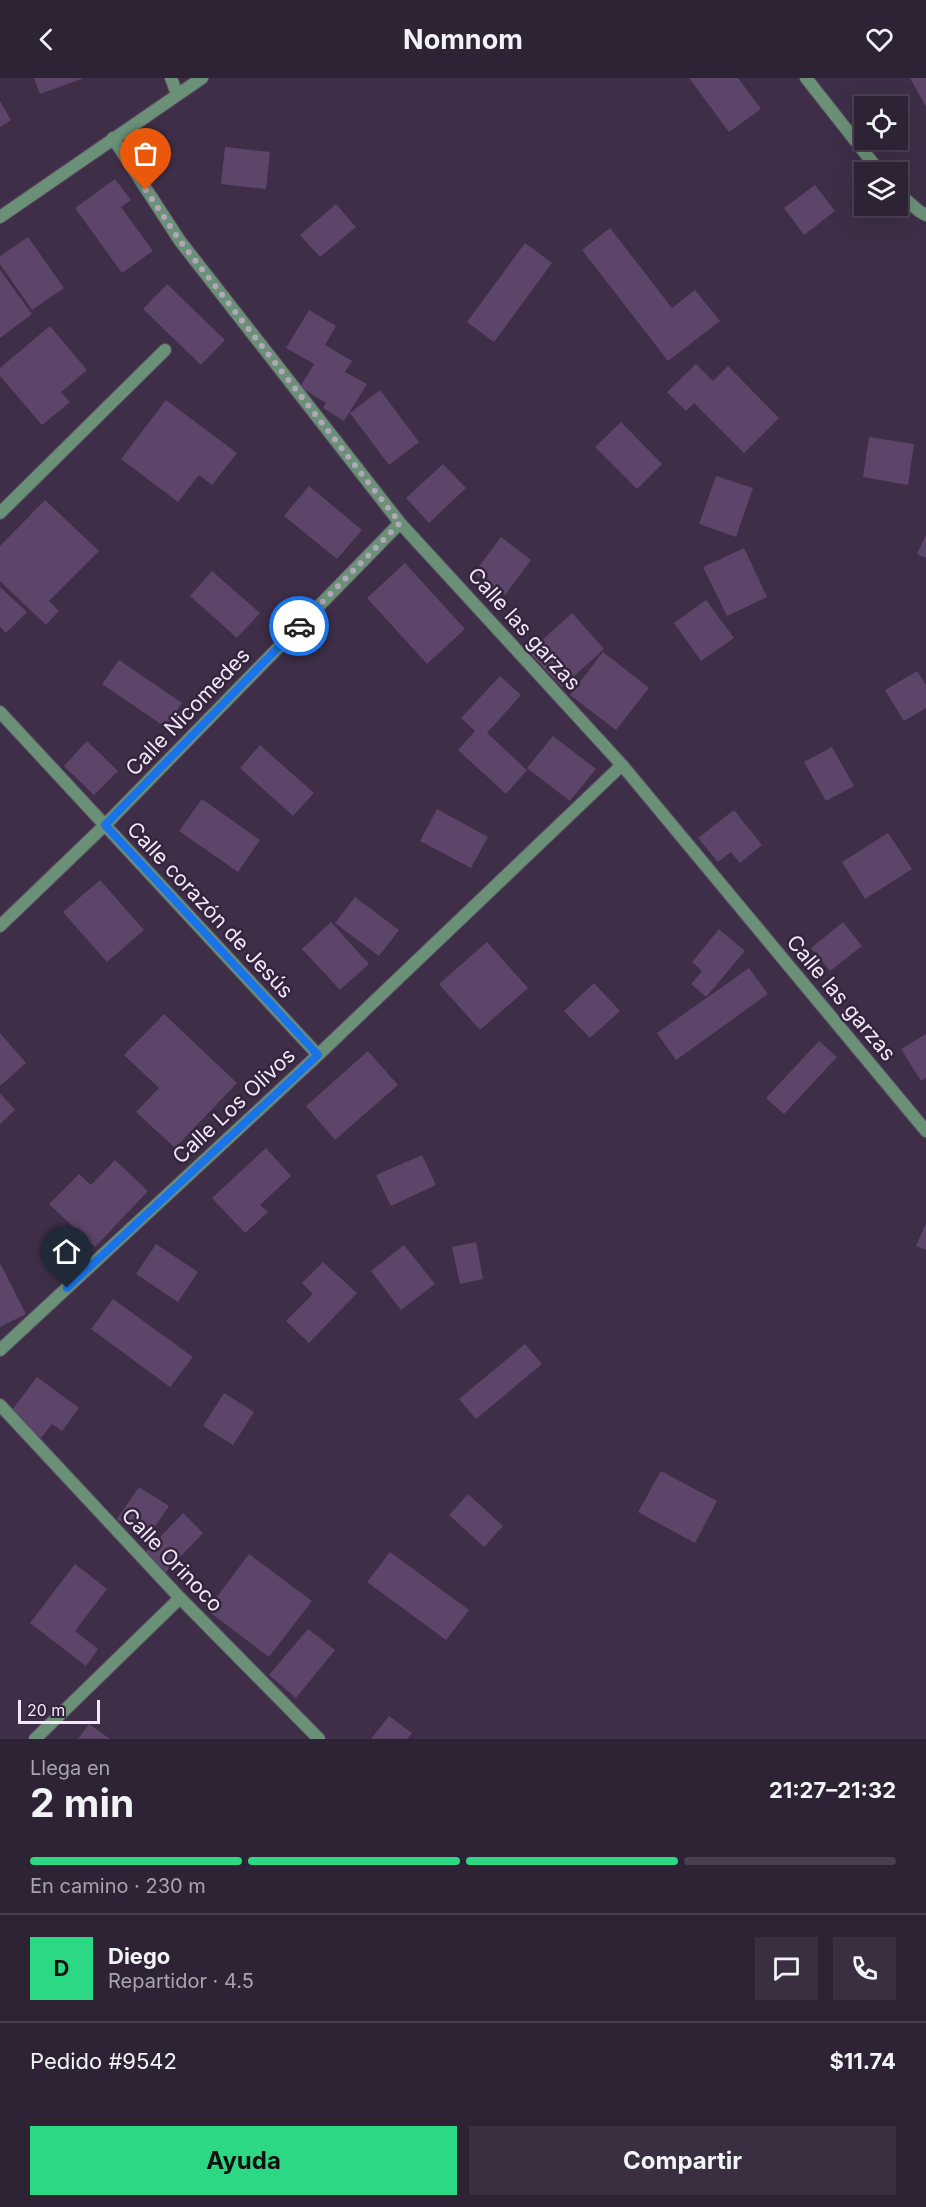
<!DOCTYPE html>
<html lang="es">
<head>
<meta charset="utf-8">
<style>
	:root { --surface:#2e2235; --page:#3a2f41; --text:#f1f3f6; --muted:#a7a4ad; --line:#493f50; --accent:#2cd884 }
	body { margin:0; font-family:Inter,sans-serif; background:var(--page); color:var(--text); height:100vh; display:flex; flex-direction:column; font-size:22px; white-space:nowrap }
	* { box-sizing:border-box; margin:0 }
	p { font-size:20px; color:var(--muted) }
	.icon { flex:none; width:33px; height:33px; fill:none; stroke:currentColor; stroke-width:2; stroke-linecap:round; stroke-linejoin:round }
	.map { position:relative; height:1661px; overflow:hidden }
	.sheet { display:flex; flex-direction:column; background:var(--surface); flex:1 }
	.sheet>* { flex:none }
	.tools { position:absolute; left:854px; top:18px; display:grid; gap:12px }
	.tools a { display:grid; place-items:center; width:54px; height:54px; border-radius:0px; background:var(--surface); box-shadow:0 6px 24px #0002,0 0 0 2px var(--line); font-size:30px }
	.scale { position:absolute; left:18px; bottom:15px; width:82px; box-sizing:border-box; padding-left:6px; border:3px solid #f1e7f7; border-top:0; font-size:16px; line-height:21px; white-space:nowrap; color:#f1e7f7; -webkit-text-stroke:4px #34243c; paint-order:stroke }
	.pin { position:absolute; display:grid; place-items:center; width:51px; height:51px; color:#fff; margin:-62px -26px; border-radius:50% 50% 50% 0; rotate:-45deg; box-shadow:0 0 6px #0007 }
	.pin .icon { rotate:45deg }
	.courier { position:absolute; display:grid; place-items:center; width:60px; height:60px; margin:-30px; border:4px solid #1a73e8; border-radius:50%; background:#fff; color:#222; box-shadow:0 2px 8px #0007 }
	.summary em { font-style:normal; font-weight:700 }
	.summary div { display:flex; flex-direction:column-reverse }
	.summary { display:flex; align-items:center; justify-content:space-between; height:102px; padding:0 30px }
	h1 { font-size:39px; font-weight:700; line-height:45px }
	.bar { display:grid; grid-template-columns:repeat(4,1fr); gap:9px 6px; align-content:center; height:72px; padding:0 30px }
	.bar i { height:8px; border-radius:4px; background:var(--line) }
	.bar .active { background:var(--accent) }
	.bar p { grid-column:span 4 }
	.line { display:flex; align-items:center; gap:15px; padding:0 30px; border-top:2px solid var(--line) }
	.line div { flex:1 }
	.round { display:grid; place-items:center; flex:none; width:63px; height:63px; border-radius:0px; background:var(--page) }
	.cta { display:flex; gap:12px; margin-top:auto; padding:12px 30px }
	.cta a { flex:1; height:69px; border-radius:0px; background:var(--accent); color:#111; font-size:24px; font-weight:700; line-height:69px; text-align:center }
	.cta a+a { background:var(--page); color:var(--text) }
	header { display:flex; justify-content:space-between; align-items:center; height:78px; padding:0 30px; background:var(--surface); font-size:27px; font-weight:700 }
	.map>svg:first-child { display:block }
	.building { fill:#5d4469 }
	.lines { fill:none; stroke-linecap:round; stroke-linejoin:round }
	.minor-casing { stroke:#5b4c63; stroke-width:14 }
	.minor { stroke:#6a9177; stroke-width:12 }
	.done { stroke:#b2a6b9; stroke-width:6; stroke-dasharray:0 10.8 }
	.route { stroke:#1a73e8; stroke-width:8 }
	.labels { text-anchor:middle; stroke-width:5; stroke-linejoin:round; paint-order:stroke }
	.street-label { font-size:21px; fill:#f1e7f7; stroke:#34243c }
</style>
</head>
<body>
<header><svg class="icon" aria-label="back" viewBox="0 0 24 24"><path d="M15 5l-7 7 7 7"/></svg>Nomnom<svg class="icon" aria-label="heart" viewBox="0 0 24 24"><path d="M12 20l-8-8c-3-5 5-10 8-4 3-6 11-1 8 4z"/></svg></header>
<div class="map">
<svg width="926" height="1661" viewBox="0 0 926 1661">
	<rect width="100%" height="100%" fill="#3e2e47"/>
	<path class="building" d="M 34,0 L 84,0 L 40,16 Z
		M 689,0 L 738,0 L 761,31 L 729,54 Z
		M 910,0 L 926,0 L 926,29 Z
		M 0,23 L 11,42 L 0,49 Z
		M 225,69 L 270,74 L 266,111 L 221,106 Z
		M 115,101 L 131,122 L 121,129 L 153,173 L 122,195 L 75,130 Z
		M 815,107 L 835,133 L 804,157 L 784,130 Z
		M 336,126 L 356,149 L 320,179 L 300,157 Z
		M 610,150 L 672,230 L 695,212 L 720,243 L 668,283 L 582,172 Z
		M 28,159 L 64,210 L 32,232 L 0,186 L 0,178 Z
		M 525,165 L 552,185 L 494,264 L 467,244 Z
		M 0,192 L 32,236 L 0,260 Z
		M 167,206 L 225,262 L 201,287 L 143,231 Z
		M 309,232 L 336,248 L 325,267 L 352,283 L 345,294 L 367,306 L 344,343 L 323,330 L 326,325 L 300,309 L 314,286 L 286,270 Z
		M 50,248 L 87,292 L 61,314 L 70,324 L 42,347 L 0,298 L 0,290 Z
		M 696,286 L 713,303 L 728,288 L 779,340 L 744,375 L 694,325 L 686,333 L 667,314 Z
		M 380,312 L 419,364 L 389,387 L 350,335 Z
		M 166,322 L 237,375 L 212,407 L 199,397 L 178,424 L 121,381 Z
		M 621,344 L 662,386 L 637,411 L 595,369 Z
		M 869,359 L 914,366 L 908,407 L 863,399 Z
		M 443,386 L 466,410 L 429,445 L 406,420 Z
		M 716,398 L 753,410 L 736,459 L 699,446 Z
		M 309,408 L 362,452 L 337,481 L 284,438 Z
		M 45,422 L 99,473 L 49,523 L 59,533 L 46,547 L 0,503 L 0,468 Z
		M 926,457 L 926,480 L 917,476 Z
		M 501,459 L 531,482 L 505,517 L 474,495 Z
		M 744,470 L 767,519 L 727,538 L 703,489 Z
		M 405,485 L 465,551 L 427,586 L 367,520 Z
		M 212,493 L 260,535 L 237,560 L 190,518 Z
		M 0,509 L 27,534 L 6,555 L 0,549 Z
		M 706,522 L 734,560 L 701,583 L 674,545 Z
		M 572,535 L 604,571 L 562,609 L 529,574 Z
		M 603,574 L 649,610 L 616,652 L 570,617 Z
		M 119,582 L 182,625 L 165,649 L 102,606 Z
		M 917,593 L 926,607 L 926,630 L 904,643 L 885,612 Z
		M 500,598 L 521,617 L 487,655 L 527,692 L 506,716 L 458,672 L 475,653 L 461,640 Z
		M 553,658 L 596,691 L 570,723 L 527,690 Z
		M 87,663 L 118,693 L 94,717 L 64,688 Z
		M 260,667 L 314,715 L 293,738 L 240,690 Z
		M 832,669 L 854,708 L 826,723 L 804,684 Z
		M 202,721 L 260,762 L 238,794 L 179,753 Z
		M 437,731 L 488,759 L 471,790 L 420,763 Z
		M 734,732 L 762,767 L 740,785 L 731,774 L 718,784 L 698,760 Z
		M 888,755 L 912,791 L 865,821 L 842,784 Z
		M 100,802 L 144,852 L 107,884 L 63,834 Z
		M 355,819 L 399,852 L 379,878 L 335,845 Z
		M 331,844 L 369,886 L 340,912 L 302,871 Z
		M 843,844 L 862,868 L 830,893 L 811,870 Z
		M 719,851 L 745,873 L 706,919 L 691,906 L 702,893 L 692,884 Z
		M 487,864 L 528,910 L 480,952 L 439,906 Z
		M 749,890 L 768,916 L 676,982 L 657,955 Z
		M 594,905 L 620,933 L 590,960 L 564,933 Z
		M 164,936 L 237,1005 L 175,1070 L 136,1034 L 159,1010 L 124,977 Z
		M 0,955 L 26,985 L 0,1008 Z
		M 926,956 L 926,1000 L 921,1003 L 901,971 Z
		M 819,963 L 837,979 L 784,1036 L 766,1020 Z
		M 368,973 L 398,1007 L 335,1062 L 306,1028 Z
		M 0,1015 L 15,1032 L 0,1046 Z
		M 266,1070 L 291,1098 L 260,1127 L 268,1134 L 245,1155 L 212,1120 Z
		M 422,1077 L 436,1107 L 391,1128 L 376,1097 Z
		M 115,1082 L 148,1113 L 95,1169 L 49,1126 L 79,1096 L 91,1107 Z
		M 926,1145 L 926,1172 L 916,1168 Z
		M 476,1164 L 483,1201 L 460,1206 L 452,1169 Z
		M 156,1166 L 198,1194 L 178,1224 L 136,1196 Z
		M 404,1167 L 435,1206 L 401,1232 L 371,1193 Z
		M 323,1184 L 357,1215 L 309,1265 L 286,1243 L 313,1216 L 302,1205 Z
		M 0,1185 L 26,1236 L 0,1249 Z
		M 113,1221 L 193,1279 L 170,1309 L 91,1251 Z
		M 525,1266 L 542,1286 L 476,1341 L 459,1321 Z
		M 37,1299 L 79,1330 L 62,1353 L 52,1346 L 41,1360 L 9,1336 Z
		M 224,1315 L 254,1334 L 233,1367 L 203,1348 Z
		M 661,1393 L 717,1423 L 695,1465 L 638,1434 Z
		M 139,1409 L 169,1428 L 147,1460 L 117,1441 Z
		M 468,1416 L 503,1448 L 484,1469 L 449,1437 Z
		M 183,1435 L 203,1455 L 166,1494 L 145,1475 Z
		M 390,1474 L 469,1532 L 446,1562 L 367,1504 Z
		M 249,1476 L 312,1523 L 269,1579 L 207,1532 Z
		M 75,1486 L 107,1511 L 75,1553 L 98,1571 L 86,1588 L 30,1545 Z
		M 308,1551 L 335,1572 L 296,1620 L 269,1597 Z
		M 389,1638 L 412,1655 L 407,1661 L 371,1661 Z
		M 89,1646 L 110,1661 L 78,1661 Z"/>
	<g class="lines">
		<defs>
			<path id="minor" d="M 171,0 L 177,16
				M 806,0 L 880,94
				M 113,60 L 180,163 L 400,445 L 622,687 L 926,1053
				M 897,114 L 919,133 L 926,137
				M 0,139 L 202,0
				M 0,435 L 165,272
				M 0,634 L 318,977
				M 0,848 L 105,747 L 400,445
				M 0,1272 L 318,977 L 622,687
				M 0,1327 L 180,1520 L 319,1661
				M 35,1661 L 180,1520"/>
		</defs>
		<use href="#minor" class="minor-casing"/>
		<use href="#minor" class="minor"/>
	</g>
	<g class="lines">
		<path class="done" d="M 146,112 L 180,163 L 400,445 L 299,548"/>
		<path class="route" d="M 67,1210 L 318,977 L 105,747 L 299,548"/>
	</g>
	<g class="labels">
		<g class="street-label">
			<text transform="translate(524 551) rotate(48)" y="7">Calle las garzas</text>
			<text transform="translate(188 634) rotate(-46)" y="7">Calle Nicomedes</text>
			<text transform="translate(210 832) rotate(47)" y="7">Calle corazón de Jesús</text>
			<text transform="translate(841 920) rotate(50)" y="7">Calle las garzas</text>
			<text transform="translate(234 1028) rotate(-43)" y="7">Calle Los Olivos</text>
			<text transform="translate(172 1482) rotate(46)" y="7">Calle Orinoco</text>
		</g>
	</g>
</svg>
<div class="tools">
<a><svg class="icon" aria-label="locate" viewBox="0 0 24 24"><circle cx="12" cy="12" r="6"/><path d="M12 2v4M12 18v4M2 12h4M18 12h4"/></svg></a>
<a><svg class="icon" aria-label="layers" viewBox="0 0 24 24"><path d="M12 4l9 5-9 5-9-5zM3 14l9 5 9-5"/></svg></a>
</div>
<div class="scale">20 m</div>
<div class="pin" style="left:146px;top:112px;background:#ea580c"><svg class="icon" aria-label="bag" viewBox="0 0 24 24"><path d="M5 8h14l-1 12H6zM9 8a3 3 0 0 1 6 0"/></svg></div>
<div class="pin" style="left:67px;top:1210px;background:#1f2937"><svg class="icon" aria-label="home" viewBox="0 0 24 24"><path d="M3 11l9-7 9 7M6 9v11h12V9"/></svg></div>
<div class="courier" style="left:299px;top:548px"><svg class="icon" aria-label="car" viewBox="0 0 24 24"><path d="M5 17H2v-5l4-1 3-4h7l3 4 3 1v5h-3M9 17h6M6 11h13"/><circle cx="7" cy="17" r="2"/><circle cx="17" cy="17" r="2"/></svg></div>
</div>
<section class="sheet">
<div class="summary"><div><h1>2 min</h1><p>Llega en</p></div><em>21:27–21:32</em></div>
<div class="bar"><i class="active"></i><i class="active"></i><i class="active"></i><i></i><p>En camino · 230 m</p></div>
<div class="line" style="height:108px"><b class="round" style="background:var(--accent);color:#111">D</b><div><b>Diego</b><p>Repartidor · 4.5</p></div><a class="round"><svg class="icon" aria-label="chat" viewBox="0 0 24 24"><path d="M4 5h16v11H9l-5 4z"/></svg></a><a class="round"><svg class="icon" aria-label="phone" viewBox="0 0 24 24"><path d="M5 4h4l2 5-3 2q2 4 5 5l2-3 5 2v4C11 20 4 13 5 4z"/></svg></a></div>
<div class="line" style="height:78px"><div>Pedido #9542</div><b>$11.74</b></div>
<div class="cta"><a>Ayuda</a><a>Compartir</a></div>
</section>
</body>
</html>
